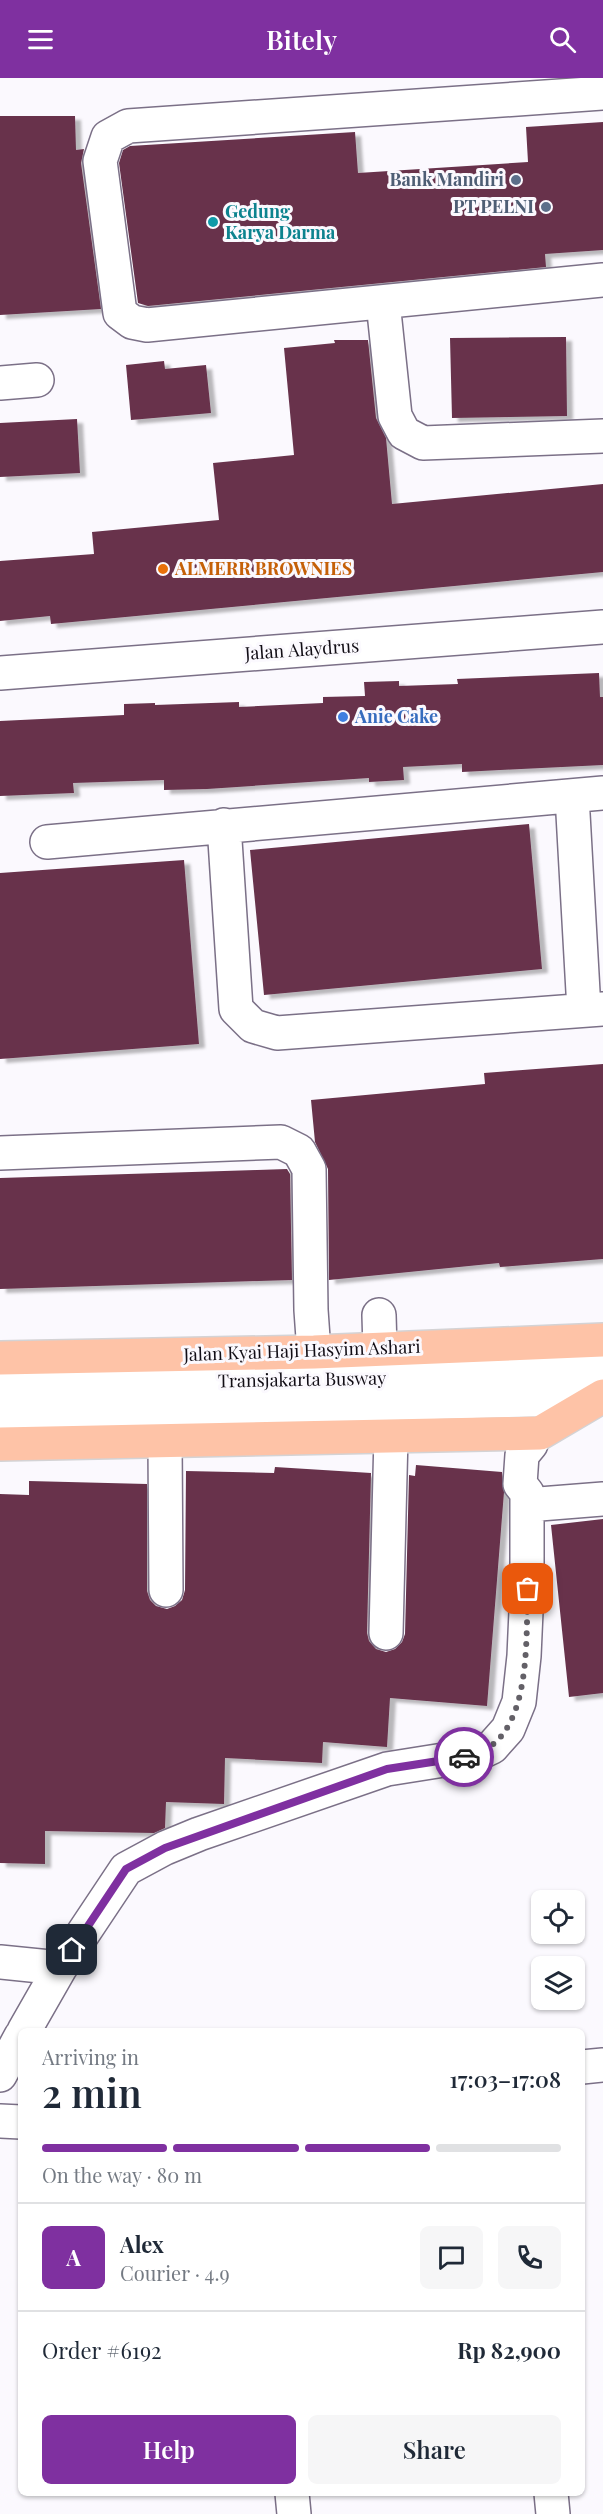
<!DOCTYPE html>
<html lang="en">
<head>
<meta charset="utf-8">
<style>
	:root { --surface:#fff; --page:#f6f6f7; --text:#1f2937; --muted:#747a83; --line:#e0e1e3; --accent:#7f30a0 }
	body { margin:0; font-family:"Playfair Display",serif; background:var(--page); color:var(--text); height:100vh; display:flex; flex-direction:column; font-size:22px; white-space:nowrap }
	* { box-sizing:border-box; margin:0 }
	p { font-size:20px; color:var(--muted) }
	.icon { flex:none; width:33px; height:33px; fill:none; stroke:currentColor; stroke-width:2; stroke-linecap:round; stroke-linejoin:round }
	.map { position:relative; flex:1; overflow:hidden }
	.side { position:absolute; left:18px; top:1950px; width:567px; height:468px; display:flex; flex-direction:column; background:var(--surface); border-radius:9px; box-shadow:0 2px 4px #0004 }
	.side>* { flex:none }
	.buttons { position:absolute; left:531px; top:1812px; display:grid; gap:12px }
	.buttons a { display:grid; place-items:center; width:54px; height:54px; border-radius:9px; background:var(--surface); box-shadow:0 2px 4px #0004; font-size:30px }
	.pin { position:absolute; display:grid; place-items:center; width:51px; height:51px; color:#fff; margin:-26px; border-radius:12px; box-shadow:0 3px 9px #0006 }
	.courier { position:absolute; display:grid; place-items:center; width:60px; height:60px; margin:-30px; border:4px solid #7f30a0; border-radius:50%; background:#fff; color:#222; box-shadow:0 2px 8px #0007 }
	.summary em { font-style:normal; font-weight:600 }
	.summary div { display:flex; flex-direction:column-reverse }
	.summary { display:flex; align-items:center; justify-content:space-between; height:102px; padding:0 24px }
	h1 { font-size:39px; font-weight:600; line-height:45px }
	.bar { display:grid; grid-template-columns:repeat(4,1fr); gap:9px 6px; align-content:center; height:72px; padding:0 24px }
	.bar i { height:8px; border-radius:4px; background:var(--line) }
	.bar .active { background:var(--accent) }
	.bar p { grid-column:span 4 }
	.line { display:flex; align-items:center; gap:15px; padding:0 24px; border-top:2px solid var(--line) }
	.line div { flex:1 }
	.round { display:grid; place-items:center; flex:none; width:63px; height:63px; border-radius:9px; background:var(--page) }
	.cta { display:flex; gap:12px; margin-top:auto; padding:12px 24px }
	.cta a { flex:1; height:69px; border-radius:9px; background:var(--accent); color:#fff; font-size:24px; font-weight:600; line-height:69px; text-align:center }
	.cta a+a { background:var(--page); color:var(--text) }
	header { display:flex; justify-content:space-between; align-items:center; height:78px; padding:0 24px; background:var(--accent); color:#fff; font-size:27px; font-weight:600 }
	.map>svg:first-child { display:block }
	.building { fill:#67334c; filter:url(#shadow) }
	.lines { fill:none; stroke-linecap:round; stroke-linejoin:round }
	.minor-casing { stroke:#7b7087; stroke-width:36 }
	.major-casing { stroke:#d4d3d5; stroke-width:36 }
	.minor { stroke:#fff; stroke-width:33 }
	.major { stroke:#fec3a7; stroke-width:33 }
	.done { stroke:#636067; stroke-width:6; stroke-dasharray:0 10.8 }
	.route { stroke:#7f30a0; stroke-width:8 }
	.service-dot { fill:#5c6f8a; stroke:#fbf9fe; stroke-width:2 }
	.culture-dot { fill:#0f9aa8; stroke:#fbf9fe; stroke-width:2 }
	.food-dot { fill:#e8710a; stroke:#fbf9fe; stroke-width:2 }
	.shop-dot { fill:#3f7fe0; stroke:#fbf9fe; stroke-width:2 }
	.labels { text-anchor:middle; stroke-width:6; stroke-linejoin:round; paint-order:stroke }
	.service-label { font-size:18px; font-weight:bold; fill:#4e5e75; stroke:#fbf9fe; text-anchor:end }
	.culture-label { font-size:18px; font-weight:bold; fill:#0d838f; stroke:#fbf9fe; text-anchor:start }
	.food-label { font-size:18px; font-weight:bold; fill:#c56008; stroke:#fbf9fe; text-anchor:start }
	.street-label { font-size:18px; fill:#110d15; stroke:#fbf9fe }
	.shop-label { font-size:18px; font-weight:bold; fill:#366cbe; stroke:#fbf9fe; text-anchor:start }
</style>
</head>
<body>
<header><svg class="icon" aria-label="menu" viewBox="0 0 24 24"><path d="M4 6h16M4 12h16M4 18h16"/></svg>Bitely<svg class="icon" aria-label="search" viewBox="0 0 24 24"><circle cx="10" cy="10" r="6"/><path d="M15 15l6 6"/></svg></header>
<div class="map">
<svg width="603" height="2436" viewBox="0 0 603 2436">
	<defs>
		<filter id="shadow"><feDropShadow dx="6" dy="4" stdDeviation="1.5" flood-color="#0004"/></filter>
	</defs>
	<rect width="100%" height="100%" fill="#fbf9fe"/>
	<path class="building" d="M 0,38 L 75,38 L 76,72 L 84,71 L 81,85 L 101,231 L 0,237 Z
		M 603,44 L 603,172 L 545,176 L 546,189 L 148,228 L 138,225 L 119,85 L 123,72 L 130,68 L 355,54 L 358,95 L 528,84 L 526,49 Z
		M 566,259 L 567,338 L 452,340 L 450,260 Z
		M 334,262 L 368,262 L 376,340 L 386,360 L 392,426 L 603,406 L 603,494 L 51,546 L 50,538 L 0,543 L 0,483 L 94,476 L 92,454 L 219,442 L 213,385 L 294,377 L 284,270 L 335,265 Z
		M 164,283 L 165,291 L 206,287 L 211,335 L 131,342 L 126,287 Z
		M 77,341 L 80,395 L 0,399 L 0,345 Z
		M 599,595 L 600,619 L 603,619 L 603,687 L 462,694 L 462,686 L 403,689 L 404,702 L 369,704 L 369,700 L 207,711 L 164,712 L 164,702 L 73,705 L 74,715 L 0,718 L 0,643 L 124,637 L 124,626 L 155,625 L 155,627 L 239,624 L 239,629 L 323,625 L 323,619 L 365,618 L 364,604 L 399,603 L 399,608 L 458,606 L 457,601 Z
		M 529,746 L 542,891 L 264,917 L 250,772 Z
		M 184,782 L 199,966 L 0,981 L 0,795 Z
		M 603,986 L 603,1181 L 500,1189 L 499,1185 L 329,1202 L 328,1091 L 315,1064 L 311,1022 L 485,1006 L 484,995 Z
		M 287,1091 L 290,1096 L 292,1202 L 0,1211 L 0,1100 Z
		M 416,1387 L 502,1394 L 504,1414 L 487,1628 L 390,1620 L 387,1669 L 323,1664 L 322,1685 L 225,1680 L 224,1726 L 166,1724 L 165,1750 L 154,1755 L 45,1753 L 45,1786 L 0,1785 L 0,1416 L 29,1417 L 29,1403 L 147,1406 L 147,1513 L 150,1522 L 156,1528 L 167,1531 L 175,1528 L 182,1522 L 185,1512 L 186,1393 L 274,1395 L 275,1389 L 371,1395 L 367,1555 L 369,1563 L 376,1571 L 386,1574 L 395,1571 L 402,1564 L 405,1556 L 409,1397 L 415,1398 Z
		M 603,1441 L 603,1615 L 569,1619 L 551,1447 Z"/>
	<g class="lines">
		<defs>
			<path id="minor" d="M 603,15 L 128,48 L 108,59 L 100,83 L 120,235 L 132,244 L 147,247 L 603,202
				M 383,224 L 395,338 L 404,355 L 423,365 L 603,358
				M 0,305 L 37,302
				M 0,595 L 603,549
				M 572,718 L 584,932
				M 224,747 L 236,931 L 253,948 L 277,955 L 603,931
				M 47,764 L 603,715
				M 0,1075 L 281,1064 L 299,1073 L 309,1091 L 311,1232 L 314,1274
				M 379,1237 L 380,1271
				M 0,1307 L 316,1303 L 603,1294
				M 0,1336 L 599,1320
				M 165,1363 L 166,1512
				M 527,1427 L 603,1421
				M 386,1555 L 391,1358
				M 0,1884 L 60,1890
				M 24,1953 L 60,1890 L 126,1791 L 165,1770 L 199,1756 L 387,1691 L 475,1677 L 492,1669 L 508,1651 L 519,1624 L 524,1578 L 527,1511 L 527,1415 L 520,1406 L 522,1377 L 531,1366
				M 582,1989 L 603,1987
				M 0,1997 L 21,1958
				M 0,2043 L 21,2044
				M 292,2415 L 294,2436
				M 551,2415 L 553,2436"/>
			<path id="major" d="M 0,1280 L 314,1274 L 603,1262
				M 0,1366 L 540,1355 L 603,1318"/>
		</defs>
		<use href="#minor" class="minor-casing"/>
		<use href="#major" class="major-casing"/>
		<use href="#minor" class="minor"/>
		<use href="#major" class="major"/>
	</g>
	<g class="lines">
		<path class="done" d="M 464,1679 C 534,1668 525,1565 528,1511"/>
		<path class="route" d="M 72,1872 L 126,1791 L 165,1770 L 387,1691 L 464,1679"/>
	</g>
	<g class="service-dot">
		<circle cx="516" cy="102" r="6"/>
		<circle cx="546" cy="129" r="6"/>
	</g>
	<circle class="culture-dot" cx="213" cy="144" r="6"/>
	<circle class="food-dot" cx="163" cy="491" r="6"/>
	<circle class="shop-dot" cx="343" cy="639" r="6"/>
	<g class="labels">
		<g class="service-label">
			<text x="504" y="108">Bank Mandiri</text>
			<text x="534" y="135">PT PELNI</text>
		</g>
		<g class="culture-label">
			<text x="225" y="140">Gedung<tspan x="225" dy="21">Karya Darma</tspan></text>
		</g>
		<g class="food-label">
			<text x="175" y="497">ALMERR BROWNIES</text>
		</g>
		<g class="street-label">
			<text transform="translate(302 572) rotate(-4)" y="6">Jalan Alaydrus</text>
			<text transform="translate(302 1273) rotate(-2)" y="6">Jalan Kyai Haji Hasyim Ashari</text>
			<text transform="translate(302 1302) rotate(-1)" y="6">Transjakarta Busway</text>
		</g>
		<g class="shop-label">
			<text x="355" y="645">Anie Cake</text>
		</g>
	</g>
</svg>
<div class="buttons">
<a><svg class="icon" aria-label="locate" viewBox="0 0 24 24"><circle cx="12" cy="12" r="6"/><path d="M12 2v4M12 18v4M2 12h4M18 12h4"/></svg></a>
<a><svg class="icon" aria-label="layers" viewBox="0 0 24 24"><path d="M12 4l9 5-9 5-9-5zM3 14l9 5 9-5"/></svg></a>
</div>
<div class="pin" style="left:528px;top:1511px;background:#ea580c"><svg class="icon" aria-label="bag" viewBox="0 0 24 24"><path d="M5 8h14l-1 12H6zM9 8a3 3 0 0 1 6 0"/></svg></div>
<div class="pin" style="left:72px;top:1872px;background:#1f2937"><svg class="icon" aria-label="home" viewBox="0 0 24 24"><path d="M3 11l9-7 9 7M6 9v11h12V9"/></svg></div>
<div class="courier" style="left:464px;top:1679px"><svg class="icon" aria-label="car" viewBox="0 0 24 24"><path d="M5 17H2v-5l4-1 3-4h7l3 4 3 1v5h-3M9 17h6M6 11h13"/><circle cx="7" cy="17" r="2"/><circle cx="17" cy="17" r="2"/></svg></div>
<section class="side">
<div class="summary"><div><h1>2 min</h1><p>Arriving in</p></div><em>17:03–17:08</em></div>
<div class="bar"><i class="active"></i><i class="active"></i><i class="active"></i><i></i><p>On the way · 80 m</p></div>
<div class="line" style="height:108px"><b class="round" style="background:var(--accent);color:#fff">A</b><div><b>Alex</b><p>Courier · 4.9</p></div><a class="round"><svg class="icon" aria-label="chat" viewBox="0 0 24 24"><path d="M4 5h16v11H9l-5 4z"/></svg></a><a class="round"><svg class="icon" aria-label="phone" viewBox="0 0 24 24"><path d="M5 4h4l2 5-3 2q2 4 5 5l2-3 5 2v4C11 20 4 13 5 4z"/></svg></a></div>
<div class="line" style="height:78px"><div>Order #6192</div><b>Rp 82,900</b></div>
<div class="cta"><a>Help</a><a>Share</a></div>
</section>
</div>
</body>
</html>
